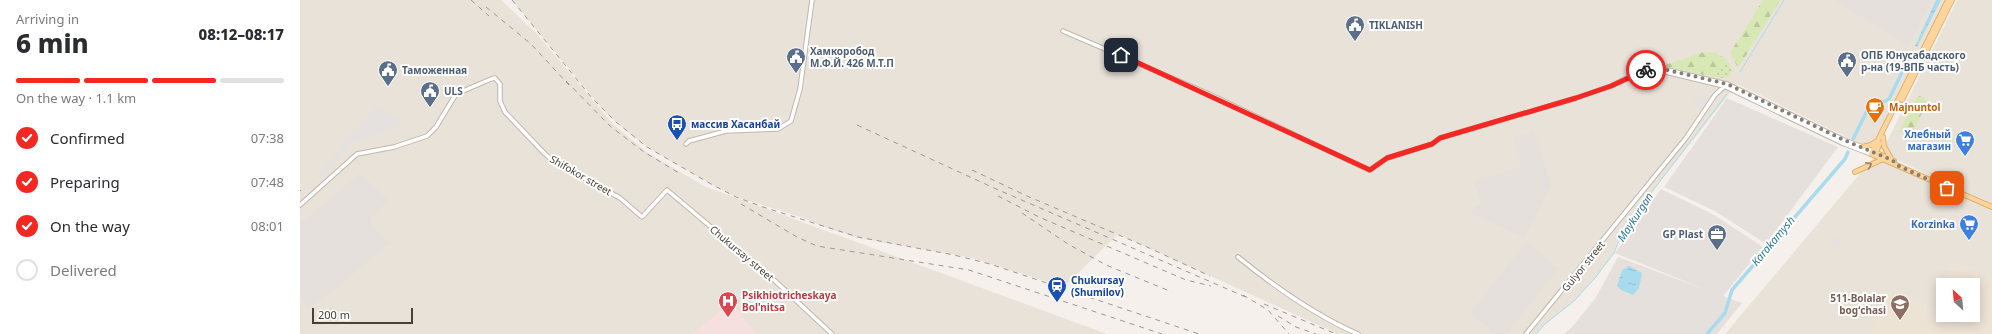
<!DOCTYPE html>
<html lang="en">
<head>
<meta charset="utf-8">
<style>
	:root { --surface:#fff; --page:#f7f7f7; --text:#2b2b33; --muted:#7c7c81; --line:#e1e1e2; --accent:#f52722 }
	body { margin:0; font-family:"Noto Sans",sans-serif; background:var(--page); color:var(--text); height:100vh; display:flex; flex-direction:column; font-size:15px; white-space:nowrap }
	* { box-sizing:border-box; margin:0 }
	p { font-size:13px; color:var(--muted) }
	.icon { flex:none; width:22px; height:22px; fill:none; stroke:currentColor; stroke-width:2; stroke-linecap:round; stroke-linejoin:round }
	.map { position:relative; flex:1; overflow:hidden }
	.details { display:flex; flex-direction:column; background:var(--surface); width:300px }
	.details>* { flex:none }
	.needle { width:26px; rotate:334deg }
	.fabs { position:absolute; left:1636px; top:278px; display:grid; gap:8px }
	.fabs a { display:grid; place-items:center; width:44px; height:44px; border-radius:0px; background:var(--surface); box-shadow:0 2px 10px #0003; font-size:20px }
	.scale { position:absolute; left:12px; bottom:10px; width:101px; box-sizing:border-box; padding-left:4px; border:2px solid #494038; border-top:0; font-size:11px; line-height:14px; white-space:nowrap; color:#494038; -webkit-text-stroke:3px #fff; paint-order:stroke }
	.pin { position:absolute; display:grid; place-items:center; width:34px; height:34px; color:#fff; margin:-17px; border-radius:8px; box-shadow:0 2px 6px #0006 }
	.courier { position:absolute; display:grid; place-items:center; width:40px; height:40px; margin:-20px; border:3px solid #f52722; border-radius:50%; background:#fff; color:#222; box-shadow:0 1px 5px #0007 }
	.overview em { font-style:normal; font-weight:800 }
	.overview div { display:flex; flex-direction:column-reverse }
	.overview { display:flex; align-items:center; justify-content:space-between; height:68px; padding:0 16px }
	h1 { font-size:26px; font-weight:800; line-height:30px }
	.bar { display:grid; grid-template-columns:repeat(4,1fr); gap:6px 4px; align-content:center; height:48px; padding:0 16px }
	.bar i { height:5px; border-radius:3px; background:var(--line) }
	.bar .active { background:var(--accent) }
	.bar p { grid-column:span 4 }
	ol { padding:0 16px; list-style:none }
	li { display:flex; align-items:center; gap:12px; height:44px }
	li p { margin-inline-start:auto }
	li .icon { padding:4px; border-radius:50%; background:var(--accent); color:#fff; stroke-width:4 }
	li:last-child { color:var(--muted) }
	li i { width:22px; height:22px; border:2px solid var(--line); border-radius:50% }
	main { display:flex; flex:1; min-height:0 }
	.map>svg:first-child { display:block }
	.residential { fill:#e9e2d9; fill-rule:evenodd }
	.industrial { fill:#e5e0dc }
	.education { fill:#ede3d5 }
	.medical { fill:#f5dfdf }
	.grass { fill:url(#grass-dots) }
	.forest { fill:url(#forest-firs) }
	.parking { fill:#e4e1df }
	.water { fill:url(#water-ripples) }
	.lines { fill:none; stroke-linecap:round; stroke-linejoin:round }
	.stream { stroke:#a9dbef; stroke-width:1 }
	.canal { stroke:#a9dbef; stroke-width:3.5 }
	.minor-casing { stroke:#c0b7ad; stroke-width:5.5 }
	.major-casing { stroke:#e1af6c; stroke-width:6 }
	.minor { stroke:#fff; stroke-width:3.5 }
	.major { stroke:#fcd59d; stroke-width:4 }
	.rail { stroke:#999; stroke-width:1; stroke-dasharray:5 5; stroke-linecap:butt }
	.oneway { stroke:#9a8365 }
	.done { stroke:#857e77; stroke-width:4; stroke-dasharray:0 7.2 }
	.route { stroke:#f52722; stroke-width:5 }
	.labels { text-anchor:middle; stroke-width:4; stroke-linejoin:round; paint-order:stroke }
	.service-label { font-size:10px; font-weight:bold; fill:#4e5e75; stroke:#fff; text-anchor:start }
	.food-label { font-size:10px; font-weight:bold; fill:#c56008; stroke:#fff; text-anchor:start }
	.transit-label { font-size:10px; font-weight:bold; fill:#164399; stroke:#fff; text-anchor:start }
	.shop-label { font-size:10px; font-weight:bold; fill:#366cbe; stroke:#fff; text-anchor:end }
	.street-label { font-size:10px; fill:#494038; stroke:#fff }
	.health-label { font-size:10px; font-weight:bold; fill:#be3a42; stroke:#fff; text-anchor:start }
	.education-label { font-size:10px; font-weight:bold; fill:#785e54; stroke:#fff; text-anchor:end }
	.water-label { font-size:11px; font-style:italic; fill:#2e7a9b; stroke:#fff }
</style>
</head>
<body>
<main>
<section class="details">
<div class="overview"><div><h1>6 min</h1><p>Arriving in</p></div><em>08:12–08:17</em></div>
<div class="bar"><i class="active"></i><i class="active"></i><i class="active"></i><i></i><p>On the way · 1.1 km</p></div>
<ol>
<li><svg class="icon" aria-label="check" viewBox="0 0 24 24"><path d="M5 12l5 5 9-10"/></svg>Confirmed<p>07:38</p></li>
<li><svg class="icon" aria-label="check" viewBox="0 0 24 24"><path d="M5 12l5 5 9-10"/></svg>Preparing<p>07:48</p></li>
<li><svg class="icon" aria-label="check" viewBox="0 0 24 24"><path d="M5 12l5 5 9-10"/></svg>On the way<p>08:01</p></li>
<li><i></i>Delivered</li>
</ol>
</section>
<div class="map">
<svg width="1692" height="334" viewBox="0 0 1692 334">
	<defs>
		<pattern id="grass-dots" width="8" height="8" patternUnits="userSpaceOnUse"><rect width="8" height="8" fill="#d7e8b5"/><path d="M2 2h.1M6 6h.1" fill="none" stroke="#bac89c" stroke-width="1.8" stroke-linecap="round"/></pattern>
		<pattern id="forest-firs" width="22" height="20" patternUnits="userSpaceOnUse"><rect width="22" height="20" fill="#d7e8b5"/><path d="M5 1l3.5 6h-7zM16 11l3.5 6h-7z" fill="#bac89c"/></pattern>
		<pattern id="water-ripples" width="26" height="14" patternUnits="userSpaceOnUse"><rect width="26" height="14" fill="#a9dbef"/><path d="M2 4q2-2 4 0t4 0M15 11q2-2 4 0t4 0" fill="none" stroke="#93bdce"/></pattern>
	</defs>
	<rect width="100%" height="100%" fill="#f5f0eb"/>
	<path class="residential" d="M 0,0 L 201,0 L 235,32 L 314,125 L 348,153 L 404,186 L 807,334 L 0,334 Z
		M 212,0 L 1648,0 L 1580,136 L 1574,142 L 1565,146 L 1437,84 L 1344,202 L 1318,243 L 1314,253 L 1295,278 L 1274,301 L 1245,324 L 1236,334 L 1038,334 L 818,234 L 764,287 L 672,258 L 558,238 L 524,227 L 501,217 L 436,197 L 411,184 L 347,147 L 330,134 L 305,112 Z
		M 1657,0 L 1692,0 L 1692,207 L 1582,152 Z
		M 1574,157 L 1692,208 L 1692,334 L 1425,334 ZM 1643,285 L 1673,285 L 1673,315 L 1643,315 Z"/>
	<path class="industrial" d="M 1534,0 L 1631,0 L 1608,46 Z
		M 1427,98 L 1538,147 L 1466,244 L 1415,211 L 1364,187 Z
		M 1234,131 L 1251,185 L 1224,238 L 1171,213 L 1174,206 L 1181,204 L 1174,181 L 1221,167 L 1214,137 Z
		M 60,173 L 88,200 L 69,221 L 89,243 L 37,288 L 8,308 L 0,294 L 0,224 Z
		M 1361,189 L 1414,215 L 1463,247 L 1423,296 L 1442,303 L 1417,334 L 1264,334 L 1272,327 L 1295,299 L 1318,257 L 1409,291 L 1315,253 Z
		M 1227,241 L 1258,269 L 1206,334 L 1195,334 L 1170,313 Z"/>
	<path class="education" d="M 1652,261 L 1692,279 L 1692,334 L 1686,334 L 1644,315 L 1673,315 L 1673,285 L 1643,285 L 1643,315 L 1639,313 L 1678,334 L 1620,334 L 1629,308 L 1634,310 Z
		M 1590,291 L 1628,307 L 1618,334 L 1572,334 Z"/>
	<path class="medical" d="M 431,302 L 457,334 L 392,334 Z"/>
	<path class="grass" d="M 1426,59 L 1432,70 L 1430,76 L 1422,78 L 1414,77 Z"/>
	<path class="forest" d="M 1463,0 L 1480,0 L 1440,65 L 1437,66 L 1430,53 Z
		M 1404,52 L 1416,53 L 1426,59 L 1414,77 L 1362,66 Z
		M 1618,95 L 1628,101 L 1610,137 L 1599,131 Z"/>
	<path class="parking" d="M 1398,93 L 1407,99 L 1401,109 L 1391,101 Z
		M 1592,100 L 1585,119 L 1576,114 L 1578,111 Z
		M 77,104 L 101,122 L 93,129 L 51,143 L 22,179 L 17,175 Z
		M 1533,236 L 1542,243 L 1537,250 L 1528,242 Z"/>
	<path class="water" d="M 1636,0 L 1641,0 L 1617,47 L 1615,46 Z
		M 1329,266 L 1342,273 L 1339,288 L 1333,295 L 1321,290 L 1317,286 L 1322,270 Z"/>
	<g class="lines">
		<path class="stream" d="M 1440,72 L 1484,0
			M 1236,334 L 1245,324 L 1274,301 L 1295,278 L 1314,253 L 1318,243 L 1344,202 L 1427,94"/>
		<path class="canal" d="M 1553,139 L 1567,111 L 1589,99 L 1609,58
			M 1407,334 L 1425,313 L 1432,290 L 1545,159 L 1548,152"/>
		<defs>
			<path id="minor" d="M 763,31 L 909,94 L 1069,170 L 1087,158 L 1132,144 L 1140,138 L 1276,98 L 1311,86 L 1341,71 L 1363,69 L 1427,84 L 1544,140 L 1573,151
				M 1357,70 L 1424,86 L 1542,143 L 1571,154
				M 386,144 L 389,141 L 426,131 L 478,129 L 491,121 L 500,89 L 512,0
				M 0,205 L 57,154 L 94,147 L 127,136 L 136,127 L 156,94 L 191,79 L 195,78 L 200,84 L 200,101 L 205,112 L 245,154 L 252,160 L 320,198 L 342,217 L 367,190 L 473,279 L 532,334
				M 938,257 C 975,287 1014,315 1058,334
				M 1226,334 L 1386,138 L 1415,95 L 1427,84"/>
			<path id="major" d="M 1602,100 L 1652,0
				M 1583,137 L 1584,146 L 1591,159
				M 1562,147 L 1571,145 L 1577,141
				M 1575,152 L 1594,161
				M 1576,152 L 1580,143
				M 1571,154 L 1648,0
				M 1571,154 L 1692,207
				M 1555,172 L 1583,159"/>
		</defs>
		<use href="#minor" class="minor-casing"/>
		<use href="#major" class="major-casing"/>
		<use href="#minor" class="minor"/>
		<use href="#major" class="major"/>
		<path class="rail" d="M 171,0 L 189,16
			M 212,0 L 292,98 L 316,122 L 347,147 L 411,184 L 436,197 L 463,207 L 558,237 L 654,255 L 690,264 L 899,334
			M 186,7 L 231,44 L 269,85
			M 266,81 L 310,126 L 344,152 L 379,173
			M 557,125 L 694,188 L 948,298
			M 672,170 L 727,196 L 847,247 L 910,276
			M 0,190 L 1,191
			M 698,196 L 739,217 L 886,280 L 911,286
			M 441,204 L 497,237 L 517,246 L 669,270 L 862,334
			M 722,213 L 768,244 L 806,265 L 872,292
			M 943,295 L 968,310 L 989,334
			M 964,304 L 1036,334
			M 978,316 L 996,327 L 1016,334"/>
	</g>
	<defs><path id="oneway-chevron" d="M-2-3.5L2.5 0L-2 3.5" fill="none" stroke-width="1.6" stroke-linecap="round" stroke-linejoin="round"/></defs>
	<use class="oneway" href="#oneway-chevron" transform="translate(1569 165) rotate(-26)"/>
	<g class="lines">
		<path class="done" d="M 1346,70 L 1363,69 L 1427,84 L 1544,140 L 1592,160 L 1599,166 L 1647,188"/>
		<path class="route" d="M 821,55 L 1070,170 L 1087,158 L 1132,144 L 1140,138 L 1276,98 L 1311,86 L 1346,70"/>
	</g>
	<defs>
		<symbol id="civic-pin" viewBox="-11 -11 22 30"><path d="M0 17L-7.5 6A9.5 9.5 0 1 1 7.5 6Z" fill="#5c6f8a" stroke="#fff"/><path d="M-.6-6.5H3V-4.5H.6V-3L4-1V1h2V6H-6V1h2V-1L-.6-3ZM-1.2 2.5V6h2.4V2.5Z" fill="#fff"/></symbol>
		<symbol id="cafe-pin" viewBox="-11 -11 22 30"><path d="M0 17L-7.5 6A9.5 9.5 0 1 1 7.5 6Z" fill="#e8710a" stroke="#fff"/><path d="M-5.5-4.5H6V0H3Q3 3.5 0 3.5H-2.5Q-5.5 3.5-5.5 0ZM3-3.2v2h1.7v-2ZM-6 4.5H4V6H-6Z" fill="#fff"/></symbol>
		<symbol id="bus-pin" viewBox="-11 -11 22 30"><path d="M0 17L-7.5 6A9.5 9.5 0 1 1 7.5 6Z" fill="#1a4fb4" stroke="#fff"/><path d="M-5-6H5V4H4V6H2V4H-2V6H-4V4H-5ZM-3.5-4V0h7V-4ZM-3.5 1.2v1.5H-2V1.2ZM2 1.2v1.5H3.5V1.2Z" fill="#fff"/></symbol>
		<symbol id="supermarket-pin" viewBox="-11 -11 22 30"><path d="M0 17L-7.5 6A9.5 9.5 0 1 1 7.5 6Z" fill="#3f7fe0" stroke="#fff"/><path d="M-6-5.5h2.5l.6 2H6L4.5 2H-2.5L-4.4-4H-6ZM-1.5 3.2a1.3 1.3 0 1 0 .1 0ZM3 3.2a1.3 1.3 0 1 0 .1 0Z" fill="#fff"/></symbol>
		<symbol id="office-pin" viewBox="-11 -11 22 30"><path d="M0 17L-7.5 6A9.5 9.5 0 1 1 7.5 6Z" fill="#5c6f8a" stroke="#fff"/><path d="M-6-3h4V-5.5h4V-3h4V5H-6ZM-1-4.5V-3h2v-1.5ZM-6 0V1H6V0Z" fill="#fff"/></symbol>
		<symbol id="station-pin" viewBox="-11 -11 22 30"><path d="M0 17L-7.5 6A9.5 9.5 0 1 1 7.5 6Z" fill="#1a4fb4" stroke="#fff"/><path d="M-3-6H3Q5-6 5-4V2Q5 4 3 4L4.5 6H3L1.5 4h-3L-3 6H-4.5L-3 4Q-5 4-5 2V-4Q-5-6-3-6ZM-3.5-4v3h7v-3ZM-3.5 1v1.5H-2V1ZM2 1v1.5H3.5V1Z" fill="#fff"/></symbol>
		<symbol id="hospital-pin" viewBox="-11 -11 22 30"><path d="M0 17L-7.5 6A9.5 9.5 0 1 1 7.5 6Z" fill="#e0444e" stroke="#fff"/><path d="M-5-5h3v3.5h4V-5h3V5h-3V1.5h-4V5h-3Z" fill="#fff"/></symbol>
		<symbol id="school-pin" viewBox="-11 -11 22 30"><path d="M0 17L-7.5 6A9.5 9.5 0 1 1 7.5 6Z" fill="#8d6e63" stroke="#fff"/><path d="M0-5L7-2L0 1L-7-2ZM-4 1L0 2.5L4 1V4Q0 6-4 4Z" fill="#fff"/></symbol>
	</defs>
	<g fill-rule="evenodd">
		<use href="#civic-pin" x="1044" y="14" width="22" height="30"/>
		<use href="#civic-pin" x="485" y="46" width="22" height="30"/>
		<use href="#civic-pin" x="1536" y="50" width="22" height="30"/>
		<use href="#civic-pin" x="77" y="59" width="22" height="30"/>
		<use href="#civic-pin" x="119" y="80" width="22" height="30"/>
		<use href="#cafe-pin" x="1564" y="96" width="22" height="30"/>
		<use href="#bus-pin" x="366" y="113" width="22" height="30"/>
		<use href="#supermarket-pin" x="1654" y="129" width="22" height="30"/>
		<use href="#supermarket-pin" x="1658" y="213" width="22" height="30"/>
		<use href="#office-pin" x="1406" y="223" width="22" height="30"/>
		<use href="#station-pin" x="746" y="275" width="22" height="30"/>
		<use href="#hospital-pin" x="417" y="290" width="22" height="30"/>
		<use href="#school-pin" x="1589" y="293" width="22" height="30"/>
	</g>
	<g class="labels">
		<g class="service-label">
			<text x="1069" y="29">TIKLANISH</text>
			<text x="510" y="55">Хамкоробод<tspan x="510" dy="12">М.Ф.Й. 426 М.Т.П</tspan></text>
			<text x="1561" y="59">ОПБ Юнусабадского<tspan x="1561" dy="12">р-на (19-ВПБ часть)</tspan></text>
			<text x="102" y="74">Таможенная</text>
			<text x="144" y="95">ULS</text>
			<text x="1403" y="238" text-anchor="end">GP Plast</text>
		</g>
		<g class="food-label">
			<text x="1589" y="111">Majnuntol</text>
		</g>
		<g class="transit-label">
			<text x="391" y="128">массив Хасанбай</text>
			<text x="771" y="284">Chukursay<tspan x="771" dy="12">(Shumilov)</tspan></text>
		</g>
		<g class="shop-label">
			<text x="1651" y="138">Хлебный<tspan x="1651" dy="12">магазин</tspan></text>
			<text x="1655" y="228">Korzinka</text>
		</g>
		<g class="street-label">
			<text transform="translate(281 175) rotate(30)" y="4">Shifokor street</text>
			<text transform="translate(442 253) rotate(40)" y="4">Chukursay street</text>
			<text transform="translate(1283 266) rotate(-51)" y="4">Gulyor street</text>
		</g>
		<g class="health-label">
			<text x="442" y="299">Psikhiotricheskaya<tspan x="442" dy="12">Bol'nitsa</tspan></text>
		</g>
		<g class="education-label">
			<text x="1586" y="302">511-Bolalar<tspan x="1586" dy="12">bogʻchasi</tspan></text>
		</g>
		<g class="water-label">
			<text transform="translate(1335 217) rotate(-57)" y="4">Maykurgan</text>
			<text transform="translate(1473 241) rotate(-50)" y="4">Karakamysh</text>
		</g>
	</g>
</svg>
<div class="fabs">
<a><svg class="needle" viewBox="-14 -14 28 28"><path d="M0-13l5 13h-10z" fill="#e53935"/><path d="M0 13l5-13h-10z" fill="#7c7c81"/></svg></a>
</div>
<div class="scale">200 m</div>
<div class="pin" style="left:1647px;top:188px;background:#ea580c"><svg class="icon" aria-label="bag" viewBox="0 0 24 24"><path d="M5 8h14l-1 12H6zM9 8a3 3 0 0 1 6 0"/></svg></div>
<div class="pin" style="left:821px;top:55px;background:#1f2937"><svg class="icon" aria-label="home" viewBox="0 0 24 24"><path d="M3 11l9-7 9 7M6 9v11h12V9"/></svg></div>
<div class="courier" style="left:1346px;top:70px"><svg class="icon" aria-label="bike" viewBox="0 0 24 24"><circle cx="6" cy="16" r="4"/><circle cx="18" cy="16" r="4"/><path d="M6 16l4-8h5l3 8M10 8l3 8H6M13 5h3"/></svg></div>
</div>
</main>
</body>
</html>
